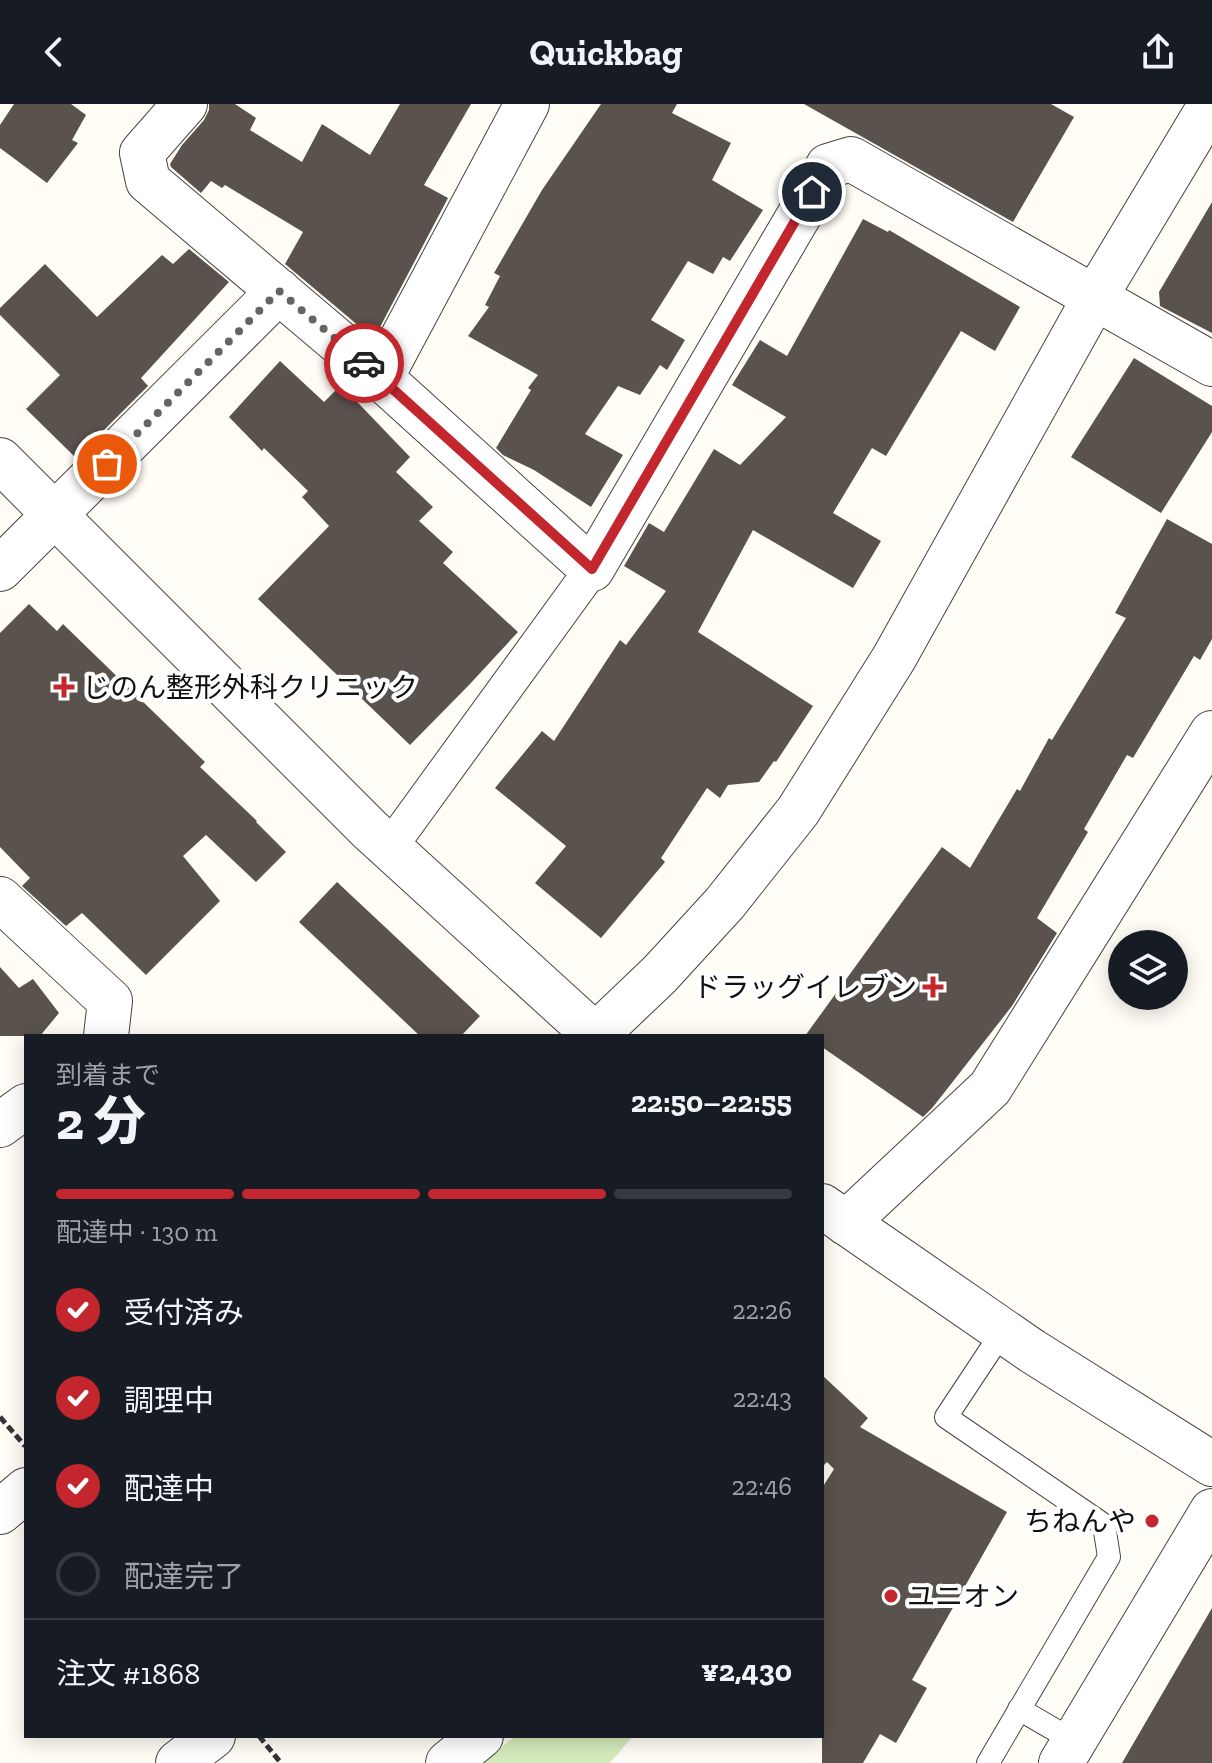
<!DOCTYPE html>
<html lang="ja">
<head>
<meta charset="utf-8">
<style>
	:root { --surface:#171b24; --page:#242831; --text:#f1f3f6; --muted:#9ea1a6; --line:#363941; --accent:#c4262e }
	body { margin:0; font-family:"Zilla Slab","Noto Sans JP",serif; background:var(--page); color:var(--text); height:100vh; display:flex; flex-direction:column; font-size:30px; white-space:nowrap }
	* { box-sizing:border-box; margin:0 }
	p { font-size:26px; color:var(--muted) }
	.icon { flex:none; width:44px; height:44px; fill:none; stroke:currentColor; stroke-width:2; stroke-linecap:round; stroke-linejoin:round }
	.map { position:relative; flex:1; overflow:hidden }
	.side { position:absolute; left:24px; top:930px; width:800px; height:704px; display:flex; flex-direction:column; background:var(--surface); border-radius:0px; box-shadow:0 4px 20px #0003 }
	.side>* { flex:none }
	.fabs { position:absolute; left:1108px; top:826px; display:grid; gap:16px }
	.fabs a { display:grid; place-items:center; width:80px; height:80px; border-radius:50%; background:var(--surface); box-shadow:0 4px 20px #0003; font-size:40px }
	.pin { position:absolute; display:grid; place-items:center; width:68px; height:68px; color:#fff; margin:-34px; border:4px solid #fff; border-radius:50%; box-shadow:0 2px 8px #0007 }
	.courier { position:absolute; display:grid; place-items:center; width:80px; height:80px; margin:-40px; border:6px solid #c4262e; border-radius:50%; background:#fff; color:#222; box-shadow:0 2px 10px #0007 }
	.summary em { font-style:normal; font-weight:800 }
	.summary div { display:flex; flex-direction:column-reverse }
	.summary { display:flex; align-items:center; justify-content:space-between; height:136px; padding:0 32px }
	h1 { font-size:52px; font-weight:800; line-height:60px }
	.bar { display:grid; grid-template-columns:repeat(4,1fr); gap:12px 8px; align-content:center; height:96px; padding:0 32px }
	.bar i { height:10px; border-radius:6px; background:var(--line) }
	.bar .active { background:var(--accent) }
	.bar p { grid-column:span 4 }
	.line { display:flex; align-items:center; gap:20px; padding:0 32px; border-top:2px solid var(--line) }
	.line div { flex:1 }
	ol { padding:0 32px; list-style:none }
	li { display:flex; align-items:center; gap:24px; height:88px }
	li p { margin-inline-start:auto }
	li .icon { padding:8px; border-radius:50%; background:var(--accent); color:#fff; stroke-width:4 }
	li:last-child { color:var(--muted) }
	li i { width:44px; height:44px; border:4px solid var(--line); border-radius:50% }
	header { display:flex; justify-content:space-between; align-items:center; height:104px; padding:0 32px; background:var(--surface); font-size:36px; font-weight:800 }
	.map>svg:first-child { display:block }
	.green { fill:#d5ebbd }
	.building { fill:#5a524d }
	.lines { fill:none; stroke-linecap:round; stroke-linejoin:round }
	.service-casing { stroke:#444; stroke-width:24 }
	.pedestrian-casing { stroke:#444; stroke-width:36 }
	.minor-casing { stroke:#444; stroke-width:46 }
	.tertiary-casing { stroke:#444; stroke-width:46 }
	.path { stroke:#333; stroke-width:5; stroke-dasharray:8 4; stroke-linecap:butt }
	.service { stroke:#fff; stroke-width:22 }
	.pedestrian { stroke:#fff; stroke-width:34 }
	.minor { stroke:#fff; stroke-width:44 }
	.tertiary { stroke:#fff; stroke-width:44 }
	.done { stroke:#646461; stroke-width:8; stroke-dasharray:0 14.4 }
	.route { stroke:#c4262e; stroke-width:10 }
	.poi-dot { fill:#c4262e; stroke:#fff; stroke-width:3 }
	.labels { text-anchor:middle; stroke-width:8; stroke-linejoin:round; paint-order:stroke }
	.poi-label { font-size:28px; fill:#111; stroke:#fff; text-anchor:start }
</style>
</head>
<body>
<header><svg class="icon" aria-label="back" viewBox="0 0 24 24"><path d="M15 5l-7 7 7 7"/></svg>Quickbag<svg class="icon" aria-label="share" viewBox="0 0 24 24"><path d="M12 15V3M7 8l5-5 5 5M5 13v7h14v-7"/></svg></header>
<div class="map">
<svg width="1212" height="1659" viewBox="0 0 1212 1659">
	<rect width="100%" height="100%" fill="#fffdf5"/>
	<path class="green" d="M 515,1632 L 633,1632 L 610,1659 L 483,1659 Z"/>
	<path class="building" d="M 14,0 L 71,0 L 86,11 L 72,36 L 78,39 L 47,79 L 0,44 L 0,21 Z
		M 209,0 L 235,0 L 256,14 L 250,26 L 302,58 L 322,20 L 370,51 L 400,0 L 471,0 L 424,81 L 448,94 L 379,225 L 371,222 L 366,228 L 285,160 L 303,128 L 225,81 L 222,84 L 211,77 L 201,89 L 171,63 L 170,60 L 182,41 L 204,16 L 209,6 Z
		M 601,0 L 677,0 L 672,9 L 731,39 L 712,76 L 763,106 L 730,157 L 723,153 L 713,170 L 688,157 L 651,216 L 685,236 L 667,266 L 660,261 L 640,291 L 618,282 L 585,330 L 623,351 L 591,403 L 534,366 L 503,351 L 496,344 L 531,286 L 528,284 L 538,271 L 468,232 L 489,203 L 485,201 L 500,172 L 494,169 L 542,86 Z
		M 804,0 L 1051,0 L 1074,13 L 1013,118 Z
		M 1212,98 L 1212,229 L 1160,202 L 1159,188 Z
		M 863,115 L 888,128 L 889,126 L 1020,203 L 995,247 L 961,227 L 886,352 L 872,344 L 833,409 L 881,437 L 853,484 L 753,426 L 698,528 L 813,602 L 776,658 L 774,657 L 759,678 L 728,681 L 720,694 L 707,684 L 661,754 L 665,758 L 601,834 L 535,779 L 566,742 L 495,684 L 542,627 L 554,637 L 620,536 L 626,541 L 666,487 L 624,462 L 649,419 L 664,428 L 714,345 L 740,361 L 786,313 L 732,281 L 760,236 L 787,252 Z
		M 189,145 L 229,178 L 141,274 L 148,282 L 76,354 L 26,305 L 60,271 L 0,211 L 0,204 L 45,160 L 97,213 L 162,151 L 173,160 Z
		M 1134,254 L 1212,302 L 1212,328 L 1161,409 L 1071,353 Z
		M 280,257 L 324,298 L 341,281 L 410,353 L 396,368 L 433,403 L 419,417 L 453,448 L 443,459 L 518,528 L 469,581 L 410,641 L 258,495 L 329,422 L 302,393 L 308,387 L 264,344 L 262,347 L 229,313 Z
		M 1167,415 L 1212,440 L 1212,535 L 1200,556 L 1194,552 L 1133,654 L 1127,651 L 1084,725 L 1088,728 L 1037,814 L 1057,829 L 1012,902 L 933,1003 L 923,1013 L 822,943 L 822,932 L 805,932 L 942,743 L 970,764 L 1017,685 L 1020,687 L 1049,634 L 1052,636 L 1126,514 L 1115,509 Z
		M 29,500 L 57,527 L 63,520 L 205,658 L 200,663 L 257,717 L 256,718 L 286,748 L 256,778 L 206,731 L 183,752 L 220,797 L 146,871 L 82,809 L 66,822 L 22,782 L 30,774 L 0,743 L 0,529 Z
		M 337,778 L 480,912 L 461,932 L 420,932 L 299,818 Z
		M 0,863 L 19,884 L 33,875 L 59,909 L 40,932 L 0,932 Z
		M 822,1271 L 868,1314 L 860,1323 L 1007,1408 L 912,1576 L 927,1584 L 896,1639 L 880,1630 L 863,1659 L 822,1659 L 822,1384 L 834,1365 L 827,1358 L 822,1363 Z
		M 1212,1504 L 1212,1659 L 1122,1659 Z"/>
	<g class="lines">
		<defs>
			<path id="service" d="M 1019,1605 L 1074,1637
				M 988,1659 L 1109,1453 L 1104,1421 L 946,1313 L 1003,1227"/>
			<path id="pedestrian" d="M 390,743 L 592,465"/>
			<path id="minor" d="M 185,0 L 142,49 L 148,77 L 381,274 L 592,465 L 828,62 L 851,55 L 1212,260
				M 381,274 L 527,0
				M 0,465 L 279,187
				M 0,795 L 110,897 L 106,932
				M 0,1021 L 26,1002
				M 846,1119 L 990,984 L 1212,629
				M 178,1659 L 213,1632
				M 448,1659 L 481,1632
				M 1061,1659 L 1212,1407"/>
			<path id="tertiary" d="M 0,356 L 370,726 L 596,932
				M 595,932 L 660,870 L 725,799 L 798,707 L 894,554 L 1094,195 L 1211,0
				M 822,1102 L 1032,1247 L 1212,1360
				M 0,1408 L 26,1386"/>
		</defs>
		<use href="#service" class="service-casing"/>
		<use href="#pedestrian" class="pedestrian-casing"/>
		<use href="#minor" class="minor-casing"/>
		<use href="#tertiary" class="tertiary-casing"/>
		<path class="path" d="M 0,1313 L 25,1342
			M 259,1632 L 281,1659"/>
		<use href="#service" class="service"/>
		<use href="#pedestrian" class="pedestrian"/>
		<use href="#minor" class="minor"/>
		<use href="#tertiary" class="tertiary"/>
	</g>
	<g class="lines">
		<path class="done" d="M 107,360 L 279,187 L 364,259"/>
		<path class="route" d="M 364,259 L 592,465 L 812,88"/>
	</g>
	<g class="poi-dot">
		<path d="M60 571h8v8h8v8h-8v8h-8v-8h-8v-8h8z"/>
		<path d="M929 871h8v8h8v8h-8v8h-8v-8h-8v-8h8z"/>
		<circle cx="1152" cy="1417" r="8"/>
		<circle cx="891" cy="1492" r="8"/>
	</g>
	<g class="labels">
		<g class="poi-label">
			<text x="82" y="593">じのん整形外科クリニック</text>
			<text x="917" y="893" text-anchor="end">ドラッグイレブン</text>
			<text x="1136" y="1427" text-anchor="end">ちねんや</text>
			<text x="907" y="1502">ユニオン</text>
		</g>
	</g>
</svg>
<div class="fabs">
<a><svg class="icon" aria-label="layers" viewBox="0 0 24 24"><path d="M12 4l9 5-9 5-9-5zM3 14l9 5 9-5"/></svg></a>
</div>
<div class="pin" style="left:107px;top:360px;background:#ea580c"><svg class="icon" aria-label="bag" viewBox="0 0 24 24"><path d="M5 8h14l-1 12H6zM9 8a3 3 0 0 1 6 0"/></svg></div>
<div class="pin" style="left:812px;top:88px;background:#1f2937"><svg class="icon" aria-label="home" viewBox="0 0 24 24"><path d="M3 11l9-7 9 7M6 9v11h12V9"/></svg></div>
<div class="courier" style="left:364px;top:259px"><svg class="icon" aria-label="car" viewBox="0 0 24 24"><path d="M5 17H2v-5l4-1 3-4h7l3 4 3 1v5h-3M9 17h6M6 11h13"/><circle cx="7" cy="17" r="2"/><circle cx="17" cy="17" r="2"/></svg></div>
<section class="side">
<div class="summary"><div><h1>2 分</h1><p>到着まで</p></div><em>22:50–22:55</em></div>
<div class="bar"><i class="active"></i><i class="active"></i><i class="active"></i><i></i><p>配達中 · 130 m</p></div>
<ol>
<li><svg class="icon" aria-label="check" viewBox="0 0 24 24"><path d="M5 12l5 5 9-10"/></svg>受付済み<p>22:26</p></li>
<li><svg class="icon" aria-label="check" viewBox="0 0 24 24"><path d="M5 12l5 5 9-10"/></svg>調理中<p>22:43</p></li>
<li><svg class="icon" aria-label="check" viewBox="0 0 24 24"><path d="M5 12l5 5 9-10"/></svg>配達中<p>22:46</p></li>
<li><i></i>配達完了</li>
</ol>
<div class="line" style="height:104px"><div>注文 #1868</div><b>¥2,430</b></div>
</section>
</div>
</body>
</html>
